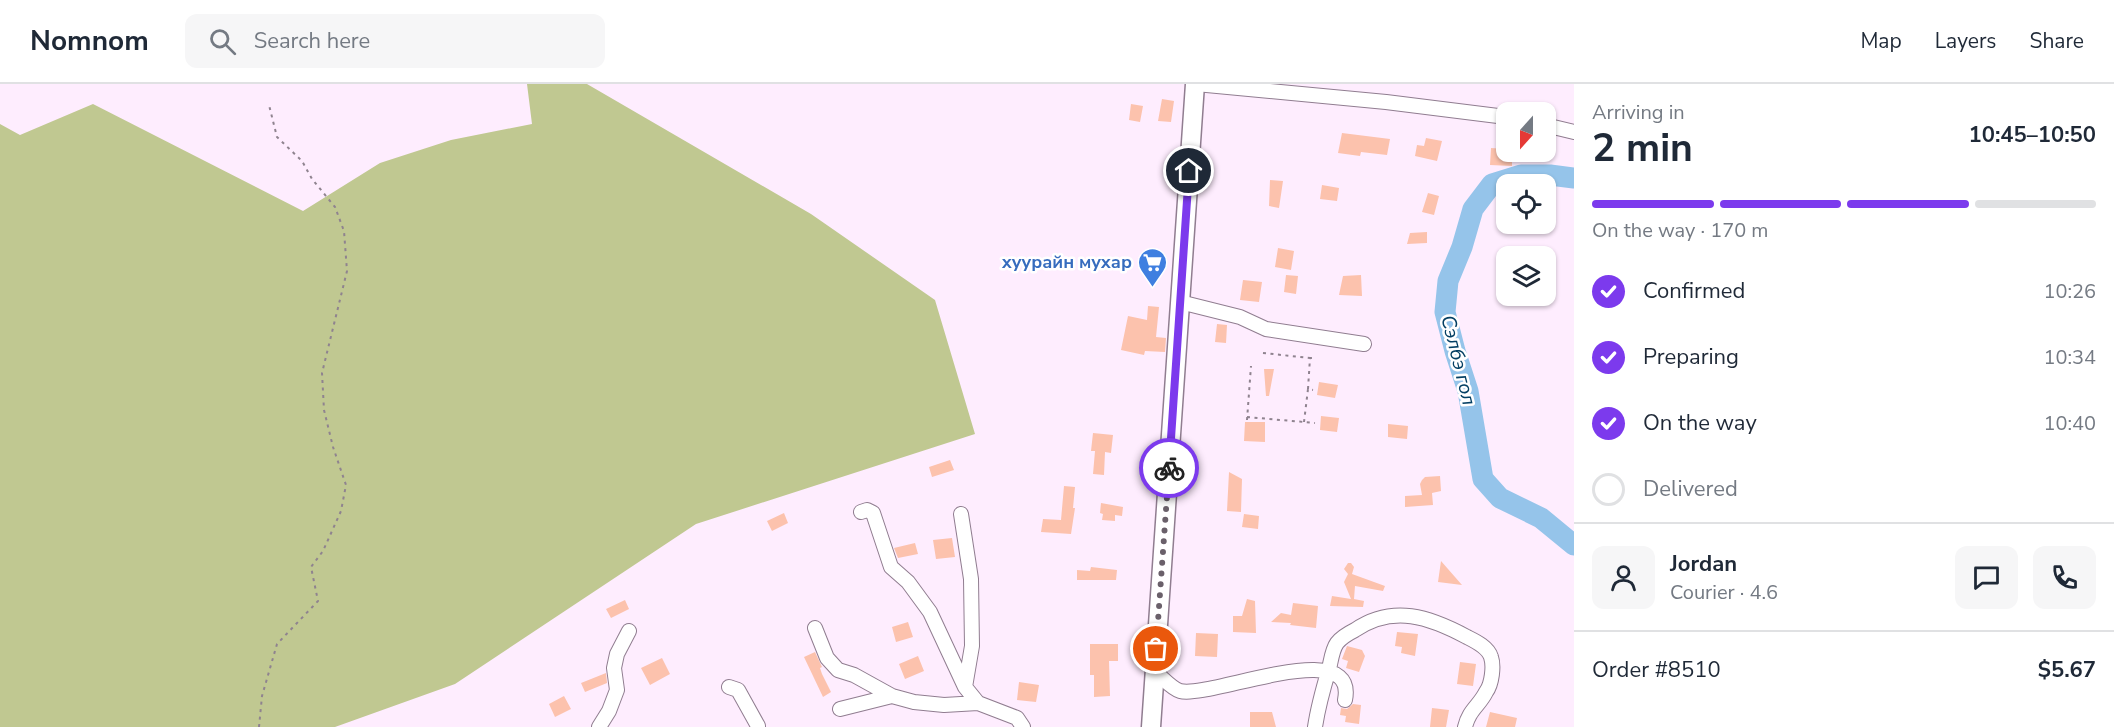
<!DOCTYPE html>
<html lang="en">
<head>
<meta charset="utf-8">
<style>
	:root { --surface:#fff; --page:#f6f6f7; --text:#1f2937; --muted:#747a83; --line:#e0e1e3; --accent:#7c3aed }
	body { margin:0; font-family:"Nunito Sans",sans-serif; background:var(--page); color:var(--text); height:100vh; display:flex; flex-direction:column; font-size:22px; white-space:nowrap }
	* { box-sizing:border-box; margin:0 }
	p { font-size:20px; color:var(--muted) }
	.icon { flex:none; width:33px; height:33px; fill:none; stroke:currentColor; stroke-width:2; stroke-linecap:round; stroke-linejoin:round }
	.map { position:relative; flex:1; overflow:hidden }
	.details { display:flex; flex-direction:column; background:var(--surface); width:540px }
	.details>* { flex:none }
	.needle { width:39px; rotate:201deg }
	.fabs { position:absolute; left:1496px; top:18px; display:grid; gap:12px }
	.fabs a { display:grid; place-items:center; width:60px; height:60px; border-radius:12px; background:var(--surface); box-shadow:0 2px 4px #0004; font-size:30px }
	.pin { position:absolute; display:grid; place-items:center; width:51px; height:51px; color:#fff; margin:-26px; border:3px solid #fff; border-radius:50%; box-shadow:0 2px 6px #0007 }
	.courier { position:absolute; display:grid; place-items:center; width:60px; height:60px; margin:-30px; border:4px solid #7c3aed; border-radius:50%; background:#fff; color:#222; box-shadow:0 2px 8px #0007 }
	.overview em { font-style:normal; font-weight:700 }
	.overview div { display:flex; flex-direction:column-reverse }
	.overview { display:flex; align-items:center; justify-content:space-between; height:102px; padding:0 18px }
	h1 { font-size:39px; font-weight:700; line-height:45px }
	.bar { display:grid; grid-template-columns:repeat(4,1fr); gap:9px 6px; align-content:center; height:72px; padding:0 18px }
	.bar i { height:8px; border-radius:4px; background:var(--line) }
	.bar .selected { background:var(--accent) }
	.bar p { grid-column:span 4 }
	.line { display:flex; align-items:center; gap:15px; padding:0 18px; border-top:2px solid var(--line) }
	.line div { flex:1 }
	.round { display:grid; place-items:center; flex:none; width:63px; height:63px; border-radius:12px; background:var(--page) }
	ol { padding:0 18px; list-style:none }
	li { display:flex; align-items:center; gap:18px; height:66px }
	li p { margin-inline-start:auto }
	li .icon { padding:6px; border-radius:50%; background:var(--accent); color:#fff; stroke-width:4 }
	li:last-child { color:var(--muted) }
	li i { width:33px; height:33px; border:3px solid var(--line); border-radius:50% }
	header { display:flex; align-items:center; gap:36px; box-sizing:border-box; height:84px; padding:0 30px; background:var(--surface); border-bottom:2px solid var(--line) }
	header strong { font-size:28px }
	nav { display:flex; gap:33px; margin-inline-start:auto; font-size:21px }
	.search { width:420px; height:54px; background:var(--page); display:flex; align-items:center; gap:15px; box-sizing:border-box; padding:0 21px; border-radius:12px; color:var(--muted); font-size:22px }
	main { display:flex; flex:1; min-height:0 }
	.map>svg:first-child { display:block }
	.forest { fill:#c0c891 }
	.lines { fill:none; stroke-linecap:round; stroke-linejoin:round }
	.river { stroke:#95c4ea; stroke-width:21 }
	.building { fill:#fcc2ad }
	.minor-casing { stroke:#907d90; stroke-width:16 }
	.secondary-casing { stroke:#907d90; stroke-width:21 }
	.path { stroke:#8f838f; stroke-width:2; stroke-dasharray:3 4.5; stroke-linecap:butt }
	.minor { stroke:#fff; stroke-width:14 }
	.secondary { stroke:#fff; stroke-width:18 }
	.done { stroke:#6a606a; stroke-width:6; stroke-dasharray:0 10.8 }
	.route { stroke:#7c3aed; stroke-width:8 }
	.labels { text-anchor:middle; stroke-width:5; stroke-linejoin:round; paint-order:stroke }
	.shop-label { font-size:18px; font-weight:bold; fill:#366cbe; stroke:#fff; text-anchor:end }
	.water-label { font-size:20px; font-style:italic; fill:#033f63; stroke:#fff }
</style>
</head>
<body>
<header>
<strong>Nomnom</strong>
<div class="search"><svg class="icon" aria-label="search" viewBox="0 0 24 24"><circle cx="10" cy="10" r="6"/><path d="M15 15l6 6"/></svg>Search here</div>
<nav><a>Map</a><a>Layers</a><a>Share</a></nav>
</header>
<main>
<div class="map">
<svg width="1574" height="643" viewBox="0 0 1574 643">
	<rect width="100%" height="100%" fill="#feedfe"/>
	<path class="forest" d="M 527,0 L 587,0 L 811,130 L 935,216 L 975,350 L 696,440 L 455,600 L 335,643 L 0,643 L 0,40 L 20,51 L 93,20 L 303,127 L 380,79 L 451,56 L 532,40 Z"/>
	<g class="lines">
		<path class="river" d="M 1574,94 L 1550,91 L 1521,91 L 1492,100 L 1473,125 L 1462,163 L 1448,197 L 1445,228 L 1455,267 L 1468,307 L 1483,395 L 1500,414 L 1541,434 L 1574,461"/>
	</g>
	<path class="building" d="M 1162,15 L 1174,17 L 1171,38 L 1158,37 Z
		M 1131,20 L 1143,22 L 1140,38 L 1129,36 Z
		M 1342,49 L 1390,55 L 1387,71 L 1361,68 L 1360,72 L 1338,69 Z
		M 1426,54 L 1442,57 L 1437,77 L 1415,72 L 1417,61 L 1424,62 Z
		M 1491,64 L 1506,65 L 1506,68 L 1512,68 L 1512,82 L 1490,81 Z
		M 1270,96 L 1283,97 L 1279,124 L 1269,122 Z
		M 1322,101 L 1339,104 L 1337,117 L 1320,115 Z
		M 1428,109 L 1439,112 L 1434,131 L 1422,128 Z
		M 1427,148 L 1427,159 L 1407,160 L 1410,149 Z
		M 1278,164 L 1294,167 L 1291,186 L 1275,183 Z
		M 1286,191 L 1298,192 L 1296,210 L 1284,208 Z
		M 1361,191 L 1362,212 L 1339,211 L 1343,192 Z
		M 1243,196 L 1262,198 L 1259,218 L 1240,216 Z
		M 1148,222 L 1159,223 L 1156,253 L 1166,254 L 1165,268 L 1145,267 L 1144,271 L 1121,266 L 1128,232 L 1147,236 Z
		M 1217,240 L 1227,241 L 1226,259 L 1215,258 Z
		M 1264,285 L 1274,285 L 1269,312 L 1266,312 Z
		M 1319,298 L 1338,301 L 1335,314 L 1317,311 Z
		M 1321,332 L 1339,334 L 1337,348 L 1320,346 Z
		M 1245,338 L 1265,338 L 1265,358 L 1244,357 Z
		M 1388,340 L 1408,342 L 1407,355 L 1388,353 Z
		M 1093,349 L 1113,351 L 1111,369 L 1105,368 L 1104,391 L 1093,390 L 1095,367 L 1091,367 Z
		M 950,376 L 954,386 L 932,393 L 929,383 Z
		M 1229,388 L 1242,395 L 1241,428 L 1227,427 Z
		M 1440,392 L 1441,407 L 1432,409 L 1433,421 L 1405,423 L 1405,412 L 1422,411 L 1420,400 L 1422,396 L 1425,393 Z
		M 1064,402 L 1075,403 L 1073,424 L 1075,424 L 1071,450 L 1041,448 L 1043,435 L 1061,436 Z
		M 1101,419 L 1123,423 L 1122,432 L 1115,431 L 1115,437 L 1102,436 L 1103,430 L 1100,429 Z
		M 784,429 L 788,439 L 772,447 L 767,437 Z
		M 1244,430 L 1259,432 L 1258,445 L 1242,443 Z
		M 952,454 L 955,473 L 936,475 L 933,456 Z
		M 915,459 L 918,470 L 898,474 L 894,464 Z
		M 1441,477 L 1462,501 L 1438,498 Z
		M 1348,479 L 1351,479 L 1354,483 L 1352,490 L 1385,502 L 1383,507 L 1355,502 L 1354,515 L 1364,517 L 1363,523 L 1330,522 L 1332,512 L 1351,515 L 1344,498 L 1348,490 L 1344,485 Z
		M 1091,483 L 1117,486 L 1116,496 L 1077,496 L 1077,486 L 1090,487 Z
		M 1247,515 L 1255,517 L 1256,549 L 1233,548 L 1233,532 L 1242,532 Z
		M 625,516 L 629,525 L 611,534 L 606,525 Z
		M 1293,519 L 1318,522 L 1316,544 L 1290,541 L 1291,539 L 1271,538 L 1281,529 L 1291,531 Z
		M 908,538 L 913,553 L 896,558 L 892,543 Z
		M 1397,548 L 1418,550 L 1415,572 L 1401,569 L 1402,563 L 1395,562 Z
		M 1196,549 L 1218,550 L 1217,573 L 1195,572 Z
		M 1090,560 L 1118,560 L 1118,577 L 1109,577 L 1110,612 L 1094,613 L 1094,591 L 1090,591 Z
		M 1347,562 L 1362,566 L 1365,572 L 1359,588 L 1346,584 L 1348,577 L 1342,575 Z
		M 815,568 L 822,583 L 820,584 L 822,590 L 831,608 L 823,613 L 804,573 Z
		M 918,572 L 924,587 L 905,595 L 899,580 Z
		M 662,574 L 670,590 L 650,601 L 641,584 Z
		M 1460,578 L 1476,580 L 1473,602 L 1457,600 Z
		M 606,589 L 607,599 L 585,608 L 581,599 Z
		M 1019,598 L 1039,601 L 1036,618 L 1017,616 Z
		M 564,612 L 571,625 L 555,633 L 549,620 Z
		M 1353,620 L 1361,621 L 1359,640 L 1345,638 L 1346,632 L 1340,631 L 1341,624 L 1347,625 Z
		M 1432,624 L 1449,626 L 1446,643 L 1430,643 Z
		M 1250,628 L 1272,628 L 1276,643 L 1250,643 Z
		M 1490,628 L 1517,634 L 1515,643 L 1486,643 Z"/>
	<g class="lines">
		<defs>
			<path id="minor" d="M 1196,0 L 1386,18 L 1506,33
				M 1545,41 L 1574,48
				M 1180,218 L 1240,233 L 1266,245 L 1364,260
				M 861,428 L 867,426 L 873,429 L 891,483 L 908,498 L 930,528 L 965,603 L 978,619 L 1017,634 L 1023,643
				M 961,430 L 971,495 L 972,562 L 965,603
				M 815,544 L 827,574 L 838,586 L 854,591 L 892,612 L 914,618 L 944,621 L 978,619
				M 1155,588 C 1162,593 1172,605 1180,607 C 1210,615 1358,550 1345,616
				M 729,603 L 738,606 L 758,642
				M 840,625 L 892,612
				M 599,643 L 609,627 L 617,606 L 614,584 L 617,570 L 629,547
				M 1315,643 C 1318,623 1323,605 1329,585 C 1331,577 1332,566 1337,559 C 1341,554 1349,549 1355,546 C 1393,520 1430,533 1467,553 C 1475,557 1488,563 1491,573 C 1494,582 1492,600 1486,608 C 1479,622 1469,626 1465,643"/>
			<path id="secondary" d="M 1151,643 L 1195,0"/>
		</defs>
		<use href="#minor" class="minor-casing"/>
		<use href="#secondary" class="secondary-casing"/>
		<path class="path" d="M 1263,269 L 1310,274
			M 1308,305 L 1310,274 L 1314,274
			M 1247,333 L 1315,339
			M 1247,336 L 1251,282
			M 1304,338 L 1308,305 L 1313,306
			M 259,643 L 262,612 L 277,560 L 318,517 L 311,483 L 323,467 L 341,427 L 346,401 L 333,363 L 324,326 L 322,289 L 347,187 L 344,147 L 335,123 L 312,95 L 302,77 L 277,53 L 269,21"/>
		<use href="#minor" class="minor"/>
		<use href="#secondary" class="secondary"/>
	</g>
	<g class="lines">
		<path class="done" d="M 1156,565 L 1169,384"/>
		<path class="route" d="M 1169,384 L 1189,87"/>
	</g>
	<defs>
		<symbol id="supermarket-pin" viewBox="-11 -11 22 30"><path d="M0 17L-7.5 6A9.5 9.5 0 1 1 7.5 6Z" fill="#3f7fe0" stroke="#fff"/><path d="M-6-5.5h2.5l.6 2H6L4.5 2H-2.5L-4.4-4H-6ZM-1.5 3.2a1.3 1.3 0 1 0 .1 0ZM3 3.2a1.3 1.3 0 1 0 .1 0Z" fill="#fff"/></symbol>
	</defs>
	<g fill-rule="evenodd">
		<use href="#supermarket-pin" x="1136" y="162" width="33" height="45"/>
	</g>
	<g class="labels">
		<g class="shop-label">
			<text x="1132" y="184">хуурайн мухар</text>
		</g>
		<g class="water-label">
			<text transform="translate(1459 276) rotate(76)" y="7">Сэлбэ гол</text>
		</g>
	</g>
</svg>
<div class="fabs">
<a><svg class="needle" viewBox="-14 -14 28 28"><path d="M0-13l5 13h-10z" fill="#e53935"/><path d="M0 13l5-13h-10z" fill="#747a83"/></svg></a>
<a><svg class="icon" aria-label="locate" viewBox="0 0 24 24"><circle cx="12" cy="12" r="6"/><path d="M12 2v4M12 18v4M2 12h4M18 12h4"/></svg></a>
<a><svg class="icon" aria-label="layers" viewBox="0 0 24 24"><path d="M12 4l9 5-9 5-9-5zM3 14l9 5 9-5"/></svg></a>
</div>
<div class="pin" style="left:1156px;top:565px;background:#ea580c"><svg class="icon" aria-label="bag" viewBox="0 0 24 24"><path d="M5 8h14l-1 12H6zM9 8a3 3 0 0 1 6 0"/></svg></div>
<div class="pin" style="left:1189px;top:87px;background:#1f2937"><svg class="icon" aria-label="home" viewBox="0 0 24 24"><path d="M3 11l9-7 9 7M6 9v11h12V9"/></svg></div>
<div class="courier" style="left:1169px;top:384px"><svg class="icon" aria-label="bike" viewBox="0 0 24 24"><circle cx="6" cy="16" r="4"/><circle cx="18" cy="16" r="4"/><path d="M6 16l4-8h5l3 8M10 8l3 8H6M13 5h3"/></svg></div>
</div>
<section class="details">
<div class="overview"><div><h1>2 min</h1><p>Arriving in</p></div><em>10:45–10:50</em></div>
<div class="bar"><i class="selected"></i><i class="selected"></i><i class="selected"></i><i></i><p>On the way · 170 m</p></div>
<ol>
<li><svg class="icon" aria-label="check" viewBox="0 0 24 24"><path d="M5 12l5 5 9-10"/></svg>Confirmed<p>10:26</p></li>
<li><svg class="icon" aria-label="check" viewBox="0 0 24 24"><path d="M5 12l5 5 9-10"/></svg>Preparing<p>10:34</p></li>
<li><svg class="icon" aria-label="check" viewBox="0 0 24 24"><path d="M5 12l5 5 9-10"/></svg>On the way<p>10:40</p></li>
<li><i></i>Delivered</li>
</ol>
<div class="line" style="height:108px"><a class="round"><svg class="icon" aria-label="person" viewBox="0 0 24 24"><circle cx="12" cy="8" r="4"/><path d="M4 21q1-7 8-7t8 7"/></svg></a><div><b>Jordan</b><p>Courier · 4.6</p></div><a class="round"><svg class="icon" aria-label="chat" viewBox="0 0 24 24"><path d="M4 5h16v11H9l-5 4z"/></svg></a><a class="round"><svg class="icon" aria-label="phone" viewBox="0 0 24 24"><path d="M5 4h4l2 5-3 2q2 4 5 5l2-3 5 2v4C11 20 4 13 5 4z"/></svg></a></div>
<div class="line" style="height:78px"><div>Order #8510</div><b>$5.67</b></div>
</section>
</main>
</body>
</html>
